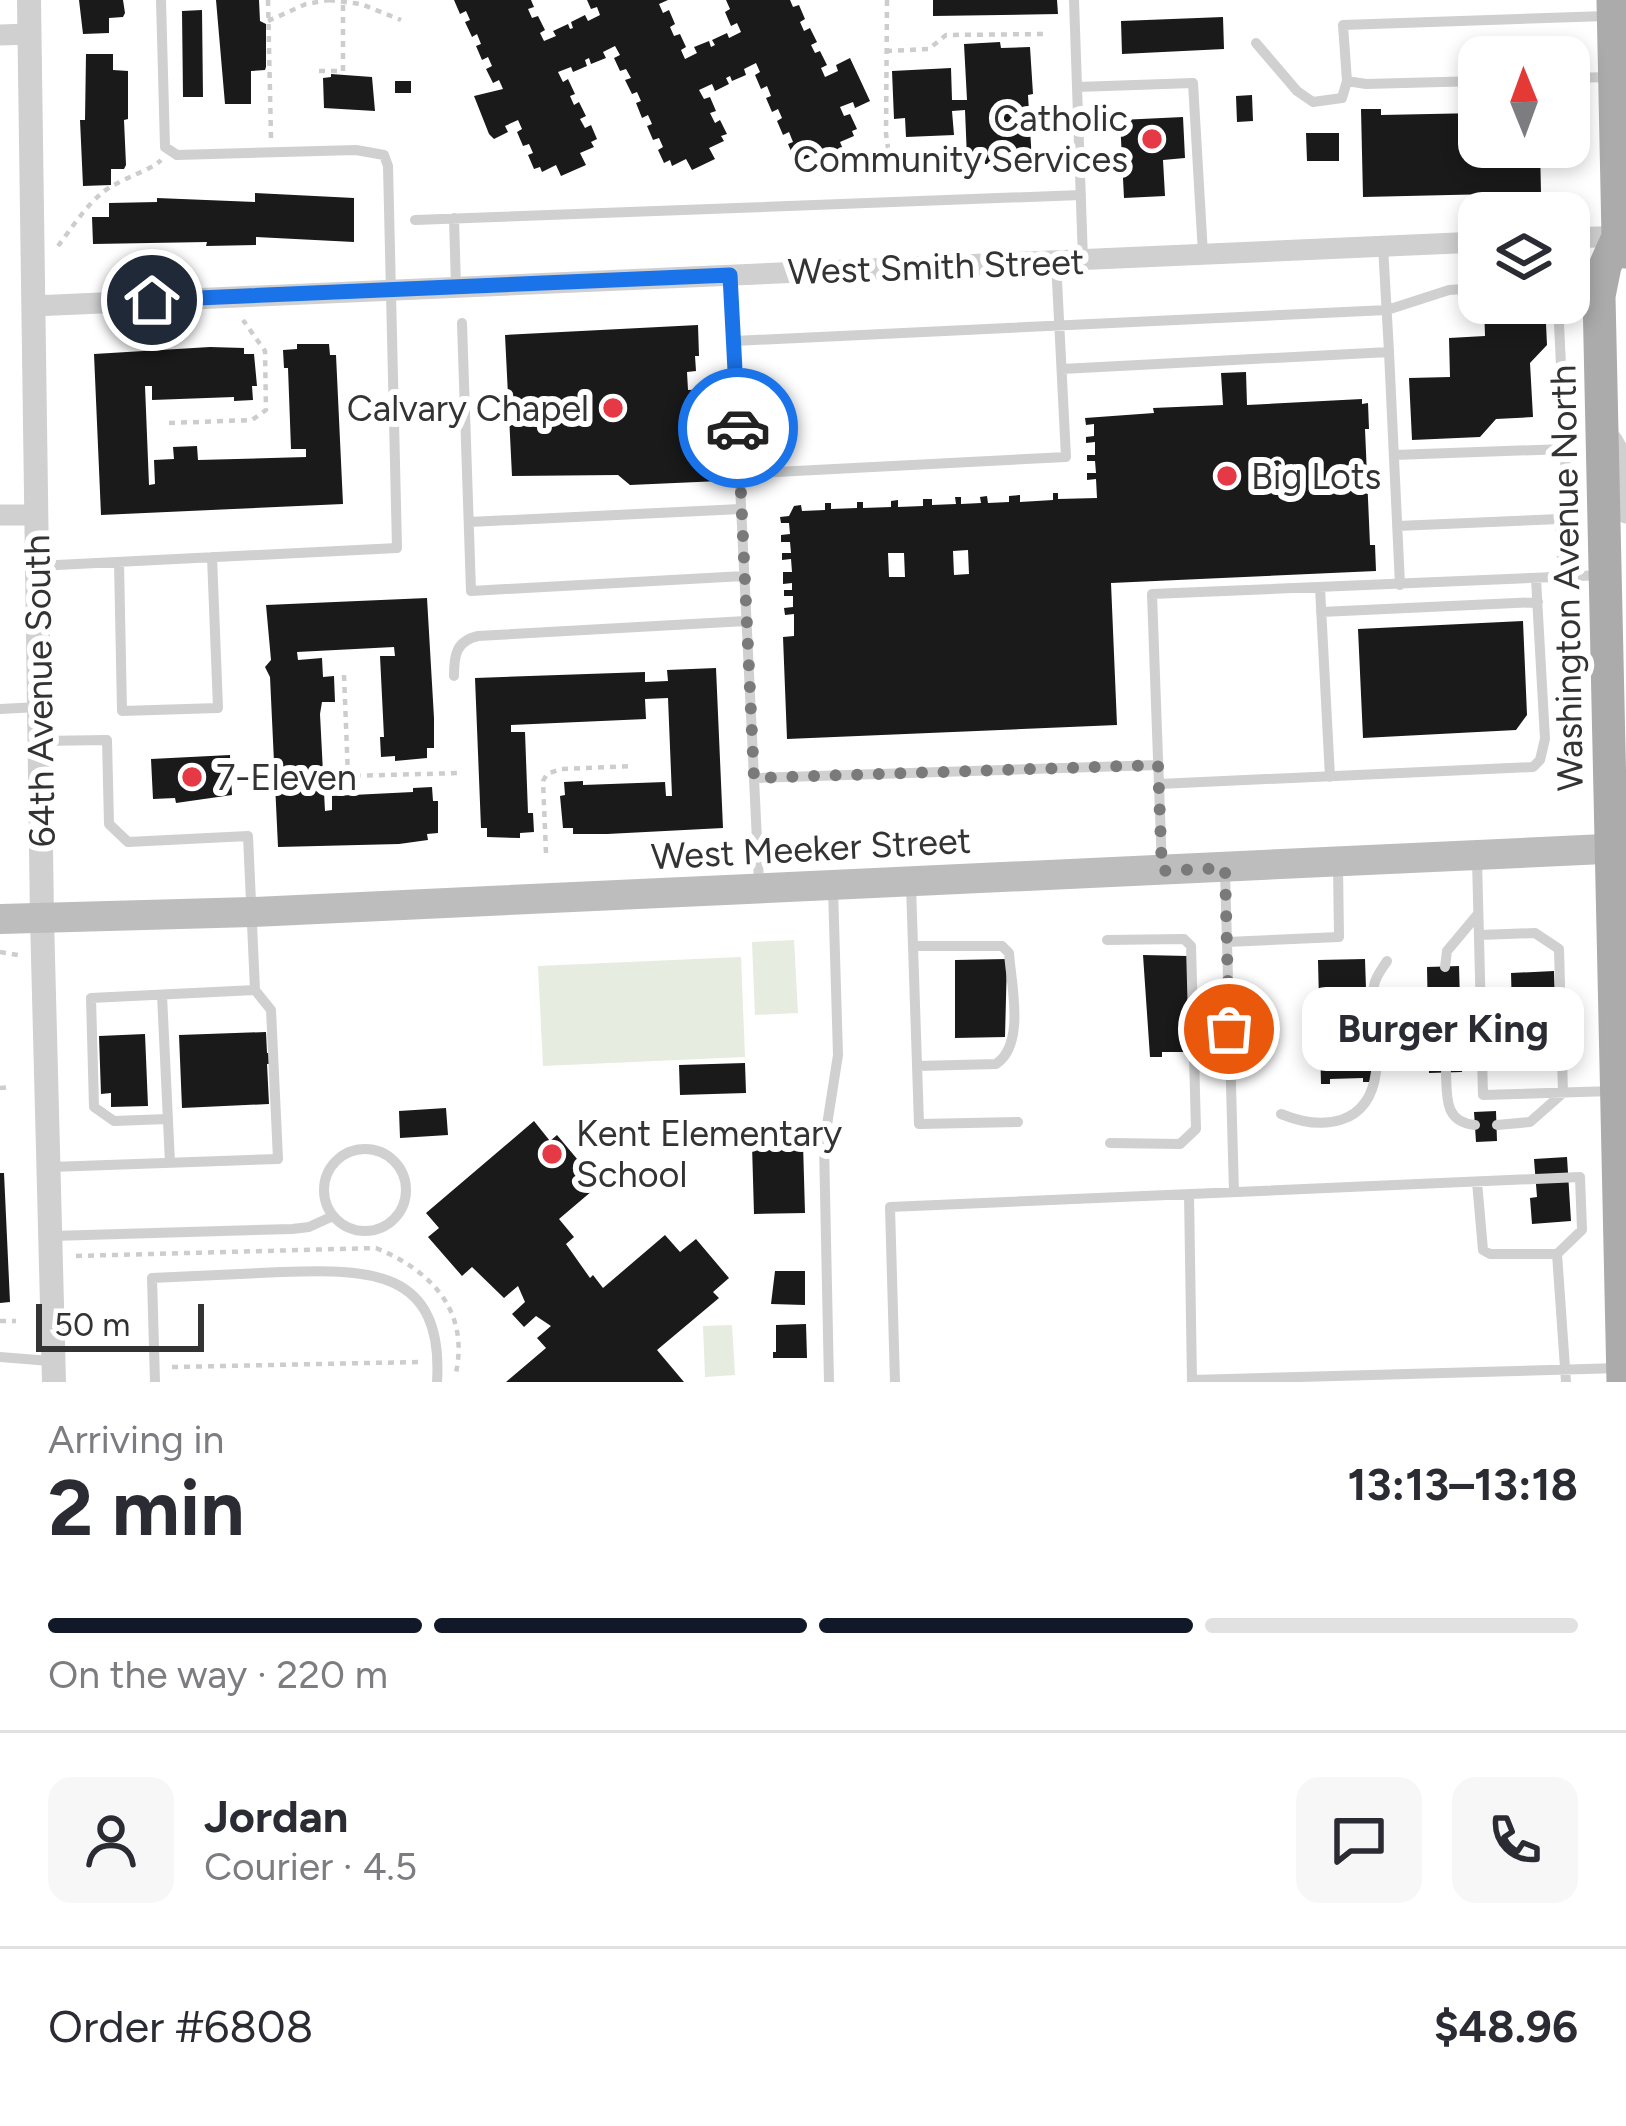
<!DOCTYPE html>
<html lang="en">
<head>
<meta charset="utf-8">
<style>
	:root { --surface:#fff; --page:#f7f7f7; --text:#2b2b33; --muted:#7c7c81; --line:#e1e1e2; --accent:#111827 }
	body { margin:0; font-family:Figtree,sans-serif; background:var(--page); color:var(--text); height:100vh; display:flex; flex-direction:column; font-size:45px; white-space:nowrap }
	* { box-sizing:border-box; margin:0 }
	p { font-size:39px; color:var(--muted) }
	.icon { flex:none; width:66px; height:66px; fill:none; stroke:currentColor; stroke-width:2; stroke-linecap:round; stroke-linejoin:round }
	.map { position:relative; height:1382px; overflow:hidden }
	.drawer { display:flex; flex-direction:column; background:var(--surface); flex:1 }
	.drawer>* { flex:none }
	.needle { width:78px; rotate:359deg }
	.buttons { position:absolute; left:1458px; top:36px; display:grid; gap:24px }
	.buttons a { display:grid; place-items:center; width:132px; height:132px; border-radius:24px; background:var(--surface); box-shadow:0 6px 18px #0003; font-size:60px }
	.scale { position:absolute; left:36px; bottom:30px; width:168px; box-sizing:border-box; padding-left:12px; border:6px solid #333; border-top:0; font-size:33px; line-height:42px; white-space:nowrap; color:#333; -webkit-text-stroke:9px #fff; paint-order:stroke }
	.pin { position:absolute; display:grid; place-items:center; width:102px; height:102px; color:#fff; margin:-51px; border:6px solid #fff; border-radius:50%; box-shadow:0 3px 12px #0007 }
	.courier { position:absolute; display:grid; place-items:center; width:120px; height:120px; margin:-60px; border:9px solid #1a73e8; border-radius:50%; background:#fff; color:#222; box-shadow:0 3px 15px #0007 }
	.bubble { position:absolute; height:84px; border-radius:24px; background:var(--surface); box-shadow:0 6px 18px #0003; font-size:39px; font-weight:700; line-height:84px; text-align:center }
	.summary em { font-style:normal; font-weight:700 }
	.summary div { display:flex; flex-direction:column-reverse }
	.summary { display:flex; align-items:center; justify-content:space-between; height:204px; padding:0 48px }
	h1 { font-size:78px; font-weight:700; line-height:90px }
	.bar { display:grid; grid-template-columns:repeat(4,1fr); gap:18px 12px; align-content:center; height:144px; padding:0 48px }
	.bar i { height:15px; border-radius:9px; background:var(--line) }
	.bar .active { background:var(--accent) }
	.bar p { grid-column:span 4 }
	.line { display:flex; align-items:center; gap:30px; padding:0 48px; border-top:3px solid var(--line) }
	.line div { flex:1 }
	.round { display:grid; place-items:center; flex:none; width:126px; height:126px; border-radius:24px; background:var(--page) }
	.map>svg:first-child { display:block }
	.green { fill:#e6ecdf }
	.building { fill:#1a1a1a; fill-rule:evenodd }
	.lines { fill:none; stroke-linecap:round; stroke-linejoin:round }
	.path { stroke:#cdcdcd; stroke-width:4.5; stroke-dasharray:6 6; stroke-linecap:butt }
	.service { stroke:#d0d0d0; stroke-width:10 }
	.minor { stroke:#d0d0d0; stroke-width:21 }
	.tertiary { stroke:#d0d0d0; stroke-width:24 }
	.secondary { stroke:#bdbdbd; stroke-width:30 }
	.primary { stroke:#ababab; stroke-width:33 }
	.done { stroke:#7a7a7a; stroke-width:12; stroke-dasharray:0 21.6 }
	.route { stroke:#1a73e8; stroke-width:15 }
	.poi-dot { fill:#e63946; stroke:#fff; stroke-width:4.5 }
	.labels { text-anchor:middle; stroke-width:12; stroke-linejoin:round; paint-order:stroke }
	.poi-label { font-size:36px; fill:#333; stroke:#fff; text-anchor:start }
	.street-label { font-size:36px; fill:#333; stroke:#fff }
</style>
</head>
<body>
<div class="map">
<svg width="1626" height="1382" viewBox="0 0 1626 1382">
	<rect width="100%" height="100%" fill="#fff"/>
	<path class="green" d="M 794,940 L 798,1013 L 755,1015 L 752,942 Z
		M 741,957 L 745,1057 L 543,1066 L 538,966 Z
		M 732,1325 L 735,1375 L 705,1377 L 703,1326 Z"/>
	<path class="building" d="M 79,0 L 123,0 L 125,13 L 123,17 L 109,18 L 109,33 L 83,34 Z
		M 216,0 L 259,0 L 260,21 L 266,24 L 266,67 L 265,70 L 251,71 L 251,104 L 225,104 Z
		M 454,0 L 531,0 L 534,7 L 528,9 L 532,18 L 538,16 L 545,30 L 540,33 L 544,41 L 556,36 L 553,31 L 568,24 L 570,29 L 573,28 L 571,22 L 585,15 L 588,21 L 600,15 L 597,7 L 591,9 L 587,0 L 668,0 L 659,4 L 663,13 L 669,10 L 675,24 L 670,27 L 674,36 L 680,34 L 686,47 L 681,50 L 685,59 L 697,53 L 694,47 L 709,41 L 711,47 L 715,45 L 712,40 L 727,33 L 729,38 L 741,32 L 737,23 L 731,26 L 725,12 L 730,9 L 726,0 L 790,0 L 793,7 L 799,5 L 805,19 L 800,22 L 804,31 L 810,28 L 817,42 L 811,45 L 815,53 L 820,51 L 827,65 L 821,68 L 825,77 L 838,71 L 836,65 L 850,58 L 870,101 L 855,108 L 853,102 L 840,107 L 844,116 L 850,114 L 857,129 L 852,131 L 854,136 L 840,142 L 845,154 L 822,165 L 817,154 L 802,160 L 800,156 L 794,158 L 788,144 L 793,142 L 789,132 L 783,135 L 777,121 L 782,118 L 778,109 L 772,112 L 766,98 L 771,96 L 767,86 L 761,89 L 755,75 L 760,72 L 756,63 L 744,69 L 746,75 L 732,81 L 730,76 L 726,78 L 729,84 L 715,91 L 712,84 L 699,90 L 704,99 L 710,97 L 716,111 L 710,113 L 715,123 L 720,120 L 727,134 L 721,136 L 724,141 L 709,148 L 715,159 L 692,170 L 686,159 L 672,166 L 670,160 L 664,163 L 658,150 L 663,147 L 659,138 L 653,140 L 647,126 L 652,124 L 648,115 L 642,118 L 636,103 L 641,101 L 637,92 L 632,94 L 625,80 L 631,78 L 626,69 L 620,71 L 614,58 L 620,55 L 615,46 L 603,52 L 606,58 L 591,64 L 589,58 L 585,60 L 587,66 L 573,72 L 571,67 L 558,72 L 563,82 L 568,79 L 575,94 L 570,96 L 574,105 L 579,102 L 586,116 L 580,119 L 585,128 L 591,125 L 597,139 L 591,142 L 594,147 L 580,153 L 586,165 L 561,176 L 556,165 L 542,172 L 540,167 L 534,169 L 528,155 L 533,153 L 529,144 L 523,146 L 517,132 L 522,129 L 518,120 L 505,126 L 508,132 L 494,139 L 489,134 L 474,96 L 503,89 L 499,80 L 493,83 L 486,69 L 492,66 L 488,57 L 482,60 L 476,46 L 481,44 L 477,34 L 472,37 L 465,22 L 470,20 L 466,11 L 460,14 Z
		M 933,0 L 1057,0 L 1058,14 L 933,16 Z
		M 202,10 L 203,97 L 183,97 L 182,11 Z
		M 1223,17 L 1224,49 L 1122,54 L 1121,21 Z
		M 1000,42 L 1001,48 L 1030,47 L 1033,94 L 1028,95 L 1032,162 L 985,164 L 984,157 L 967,158 L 965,110 L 952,111 L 954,135 L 906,137 L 905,118 L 894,119 L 892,71 L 951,68 L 952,100 L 967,100 L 964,44 Z
		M 86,54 L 113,54 L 113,70 L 128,71 L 128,119 L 124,120 L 126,165 L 124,169 L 111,169 L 111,185 L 83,186 L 80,120 L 85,120 Z
		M 331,74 L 372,77 L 375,111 L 324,108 L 323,78 L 331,77 Z
		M 395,81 L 411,81 L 411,93 L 395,93 Z
		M 1252,95 L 1253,121 L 1237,122 L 1236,96 Z
		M 1361,109 L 1381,109 L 1381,115 L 1479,113 L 1479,147 L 1540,147 L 1541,193 L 1363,197 Z
		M 1183,117 L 1185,158 L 1163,160 L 1165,196 L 1124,198 L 1120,120 Z
		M 1306,133 L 1339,133 L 1339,161 L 1307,161 Z
		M 255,193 L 354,198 L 354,242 L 256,237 L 256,245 L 206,246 L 207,242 L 93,244 L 92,217 L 109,217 L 109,203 L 157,202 L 157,198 L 255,202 Z
		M 1484,303 L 1545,303 L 1547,345 L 1530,363 L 1533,417 L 1496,419 L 1480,437 L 1412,440 L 1409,378 L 1450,377 L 1449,338 L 1485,336 Z
		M 698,325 L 699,356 L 695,356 L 696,371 L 687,372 L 688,390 L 716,389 L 714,446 L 719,446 L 720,481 L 630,485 L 618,475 L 512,476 L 505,335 Z
		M 297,344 L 329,344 L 330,355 L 336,355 L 343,504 L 101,515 L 94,354 L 210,347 L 244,348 L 244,354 L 254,354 L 257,386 L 252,386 L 253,400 L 234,401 L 234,397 L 152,400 L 152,386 L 145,386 L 149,485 L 155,484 L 154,460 L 174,459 L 173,447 L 197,446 L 198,460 L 306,457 L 306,449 L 291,449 L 288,368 L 284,368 L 283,350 L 297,349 Z
		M 1246,372 L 1247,405 L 1362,399 L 1362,404 L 1368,403 L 1369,429 L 1365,429 L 1370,545 L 1375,545 L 1376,571 L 1111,583 L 1117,725 L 787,739 L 783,637 L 794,636 L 794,614 L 785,615 L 784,608 L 793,607 L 793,596 L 784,596 L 784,590 L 792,590 L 792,583 L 783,584 L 783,572 L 792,572 L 791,559 L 782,560 L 782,553 L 791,553 L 790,542 L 781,542 L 781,535 L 790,534 L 789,523 L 781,523 L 780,517 L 789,516 L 794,506 L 801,505 L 802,511 L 825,510 L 825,503 L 831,503 L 831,509 L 857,508 L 857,502 L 863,502 L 863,508 L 891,507 L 891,501 L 898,500 L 898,507 L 923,506 L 923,499 L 932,499 L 932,505 L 956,504 L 955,497 L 961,497 L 961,504 L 981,503 L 980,497 L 987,496 L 988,503 L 1009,502 L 1009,496 L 1020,495 L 1020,502 L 1053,500 L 1053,493 L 1058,493 L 1058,499 L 1097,498 L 1096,479 L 1087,480 L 1087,473 L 1096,473 L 1095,461 L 1087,461 L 1087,455 L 1095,455 L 1095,442 L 1086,443 L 1086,437 L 1094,436 L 1094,424 L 1086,425 L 1085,418 L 1154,413 L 1153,408 L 1223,405 L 1221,373 ZM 968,550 L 969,574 L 954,575 L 953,551 ZM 888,553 L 904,553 L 905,577 L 889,577 Z
		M 427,598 L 434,718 L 434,748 L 427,748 L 427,758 L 395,761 L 395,756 L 381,757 L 380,737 L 384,737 L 380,656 L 395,656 L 394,647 L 297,652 L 298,660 L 322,658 L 323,677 L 334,676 L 335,702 L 322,702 L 320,714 L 325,811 L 332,810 L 332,796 L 413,792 L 413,788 L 432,787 L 433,801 L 438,801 L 438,833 L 427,834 L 428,840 L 399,844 L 278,847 L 270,677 L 265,667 L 271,660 L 266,605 Z
		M 1523,621 L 1527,715 L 1516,730 L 1363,738 L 1358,629 Z
		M 716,668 L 723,828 L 607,834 L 573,834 L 573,828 L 563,828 L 560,796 L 565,795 L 564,782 L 583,781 L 583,785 L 665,782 L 666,796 L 672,796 L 668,698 L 645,699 L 646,719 L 511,725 L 511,732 L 525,732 L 528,813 L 533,813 L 534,832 L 520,833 L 520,838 L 487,837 L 487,828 L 481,828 L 475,678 L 645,672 L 645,682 L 668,681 L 667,670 Z
		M 230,755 L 232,795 L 176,803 L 175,798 L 153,799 L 151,759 Z
		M 1143,955 L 1188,956 L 1193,1052 L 1162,1052 L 1162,1057 L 1150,1057 Z
		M 1007,959 L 1005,1037 L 955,1038 L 955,960 Z
		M 1365,959 L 1366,989 L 1372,989 L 1371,1082 L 1363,1082 L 1363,1078 L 1330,1079 L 1330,1084 L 1321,1084 L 1318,960 Z
		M 1459,966 L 1462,1072 L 1429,1073 L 1427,967 Z
		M 1554,971 L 1557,1068 L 1514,1069 L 1513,1032 L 1499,1032 L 1498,1010 L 1512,1010 L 1511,973 Z
		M 266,1032 L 267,1053 L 272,1053 L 272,1064 L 267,1064 L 269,1104 L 182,1108 L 179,1035 Z
		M 145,1034 L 148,1106 L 111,1107 L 111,1093 L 101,1094 L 99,1036 Z
		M 745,1063 L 746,1093 L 680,1095 L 679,1065 Z
		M 446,1108 L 448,1135 L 400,1138 L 399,1111 Z
		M 1496,1111 L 1497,1141 L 1476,1142 L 1474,1112 Z
		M 534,1121 L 550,1141 L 557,1135 L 583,1166 L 576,1172 L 592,1191 L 559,1219 L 574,1237 L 566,1244 L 590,1278 L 593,1275 L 603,1288 L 665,1235 L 680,1252 L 696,1239 L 729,1278 L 713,1292 L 719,1298 L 657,1350 L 684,1382 L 506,1382 L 546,1348 L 537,1338 L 551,1326 L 536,1316 L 524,1327 L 512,1314 L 525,1302 L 518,1286 L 504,1298 L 472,1267 L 462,1276 L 428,1237 L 439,1228 L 426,1213 Z
		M 803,1143 L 805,1213 L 754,1214 L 752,1145 Z
		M 1567,1157 L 1571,1221 L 1532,1224 L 1530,1198 L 1537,1197 L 1534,1159 Z
		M 0,1173 L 4,1173 L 10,1302 L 0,1303 Z
		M 775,1271 L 805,1271 L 805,1305 L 771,1304 Z
		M 806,1324 L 807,1358 L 773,1358 L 773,1352 L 776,1352 L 776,1325 Z"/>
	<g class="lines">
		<path class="path" d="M 268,0 L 271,138
			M 329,0 L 361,4 L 401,20
			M 887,0 L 886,134 L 888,148 L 900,166
			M 268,21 L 306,4 L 329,0
			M 886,51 L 929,49 L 946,35 L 1049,34
			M 319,71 L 343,71 L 343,0
			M 58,246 C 71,229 85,207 102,193 C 118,179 151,171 161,160
			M 169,423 L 252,420 L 266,410 L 265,351 L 243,320
			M 344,675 L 348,776 L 460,773
			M 546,853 L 543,781 L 547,774 L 561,769 L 634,766
			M 0,952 L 18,955
			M 0,1088 L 11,1087
			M 76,1256 L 376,1248 C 432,1271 471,1312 455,1377
			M 0,1321 L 16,1321
			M 172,1367 L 419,1362"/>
		<path class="service" d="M 1074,0 L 1083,260
			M 1256,43 L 1297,91 L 1313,102 L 1342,98 L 1347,81
			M 1569,78 L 1611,77
			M 1479,81 L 1366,84 L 1347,81 L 1343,25 L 1606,16
			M 1077,87 L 1193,83 L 1203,254
			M 454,218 L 456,287
			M 415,220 L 1081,195
			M 730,275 L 759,883
			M 462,323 L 471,591 L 744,576
			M 734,341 L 1387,310 L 1449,290 L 1479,288
			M 1389,352 L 1400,585
			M 1062,369 L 1389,352 L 1383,246
			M 1394,455 L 1565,449 L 1558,303
			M 740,474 L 1066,457 L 1056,261
			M 1560,519 L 1566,506 L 1565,449
			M 469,522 L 741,509
			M 1397,526 L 1560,519 L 1563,577
			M 119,562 L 122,711 L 218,708 L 212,557
			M 37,566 L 397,548 L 388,166 L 384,155 L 356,150 L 177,155 L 165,147 L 161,0
			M 1320,588 L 1330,777
			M 1321,612 L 1538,602
			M 454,676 C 454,655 456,641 478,636 L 746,621
			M 0,709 L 39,707
			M 40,741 L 107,740 L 109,824 L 128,842 L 248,836 L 255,990 L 91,998 L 94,1107 L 114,1121 L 167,1119
			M 754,778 L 1158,765
			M 1159,784 L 1533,767 L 1540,760 L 1545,739 L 1536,579
			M 1477,860 L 1483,1095 L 1613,1091
			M 1162,868 L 1152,594 L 1603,575
			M 1225,872 L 1234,1192
			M 911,886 L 919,1124 L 1018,1122
			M 1479,935 L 1535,933 L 1559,949 L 1563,1093 L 1530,1122 L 1497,1125
			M 1107,940 L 1184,939 L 1191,946 L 1196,1129 L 1180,1144 L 1110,1143
			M 1227,942 L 1339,937 L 1338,866
			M 913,946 L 1002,946 L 1009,953 C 1011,984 1026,1044 996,1064 L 917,1066
			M 1445,967 L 1447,951 L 1478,914
			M 162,995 L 170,1163
			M 1446,1072 C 1447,1097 1444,1122 1475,1125
			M 1281,1114 C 1323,1131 1369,1126 1376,1072 C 1380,1044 1370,1014 1374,986 C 1375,977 1382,969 1387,961
			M324 1190a41 41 0 1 1 82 0a41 41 0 1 1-82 0Z
			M 51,1167 L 278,1159 L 271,1010 L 255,990
			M 1477,1182 L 1483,1250 L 1490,1254 L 1557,1254 L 1566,1382
			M 1189,1194 L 1192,1382
			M 52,1236 L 292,1229 L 309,1227 L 333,1216
			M 0,1357 L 50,1361
			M 1192,1380 L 1621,1368
			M 155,1382 L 152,1278 C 195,1276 238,1274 281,1272 C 368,1269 444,1268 437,1382
			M 829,1382 L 824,1144 L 838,1055 L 833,889
			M 895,1382 L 890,1207 L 1580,1177 L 1582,1230 L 1557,1254"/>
		<path class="minor" d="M 0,35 L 30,34
			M 1569,238 L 1626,236
			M 33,306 L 1479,242
			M 1601,431 C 1626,442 1621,484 1626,513
			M 0,515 L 36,515"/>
		<path class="tertiary" d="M 29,0 L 42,918 L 54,1382"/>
		<path class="secondary" d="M 0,919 L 252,912 L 1626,848"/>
		<path class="primary" d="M 1613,0 L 1618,237 L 1625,252
			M 1618,237 L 1605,266 L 1599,296 L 1623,1382"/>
	</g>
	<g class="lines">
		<path class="done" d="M 738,428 L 754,778 L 1158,765 L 1162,871 L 1225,868 L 1229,1029"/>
		<path class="route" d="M 152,300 L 730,275 L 738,428"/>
	</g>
	<g class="poi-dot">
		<circle cx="1152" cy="139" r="12"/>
		<circle cx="613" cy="408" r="12"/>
		<circle cx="1227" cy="476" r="12"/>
		<circle cx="192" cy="777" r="12"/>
		<circle cx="552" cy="1154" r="12"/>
	</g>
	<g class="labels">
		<g class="poi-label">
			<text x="1128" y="131" text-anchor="end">Catholic<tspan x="1128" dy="41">Community Services</tspan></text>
			<text x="589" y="421" text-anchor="end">Calvary Chapel</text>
			<text x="1251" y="489">Big Lots</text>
			<text x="216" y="790">7-Eleven</text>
			<text x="576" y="1146">Kent Elementary<tspan x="576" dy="41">School</tspan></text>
		</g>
		<g class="street-label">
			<text transform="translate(936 266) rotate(-2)" y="13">West Smith Street</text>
			<text transform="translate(1566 578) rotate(-91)" y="13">Washington Avenue North</text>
			<text transform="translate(39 691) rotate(-91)" y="13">64th Avenue South</text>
			<text transform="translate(811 848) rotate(-3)" y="13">West Meeker Street</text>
		</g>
	</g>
</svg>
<div class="buttons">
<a><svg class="needle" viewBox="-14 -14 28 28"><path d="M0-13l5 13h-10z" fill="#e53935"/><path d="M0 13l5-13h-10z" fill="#7c7c81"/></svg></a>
<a><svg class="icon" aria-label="layers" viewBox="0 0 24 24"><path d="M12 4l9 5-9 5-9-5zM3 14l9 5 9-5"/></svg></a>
</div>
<div class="scale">50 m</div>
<div class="pin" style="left:1229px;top:1029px;background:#ea580c"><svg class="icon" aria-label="bag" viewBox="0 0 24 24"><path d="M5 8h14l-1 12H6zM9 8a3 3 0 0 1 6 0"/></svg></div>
<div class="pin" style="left:152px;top:300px;background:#1f2937"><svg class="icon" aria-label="home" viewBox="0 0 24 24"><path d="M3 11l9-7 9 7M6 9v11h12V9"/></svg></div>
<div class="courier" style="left:738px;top:428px"><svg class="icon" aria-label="car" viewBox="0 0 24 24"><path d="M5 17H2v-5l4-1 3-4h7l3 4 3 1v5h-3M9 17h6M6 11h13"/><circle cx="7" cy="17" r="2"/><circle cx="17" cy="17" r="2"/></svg></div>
<div class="bubble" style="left:1302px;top:987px;width:282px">Burger King</div>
</div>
<section class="drawer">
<div class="summary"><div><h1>2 min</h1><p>Arriving in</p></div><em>13:13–13:18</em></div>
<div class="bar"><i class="active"></i><i class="active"></i><i class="active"></i><i></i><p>On the way · 220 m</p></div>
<div class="line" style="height:216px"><a class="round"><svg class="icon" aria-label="person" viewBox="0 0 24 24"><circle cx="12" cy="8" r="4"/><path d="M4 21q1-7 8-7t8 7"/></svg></a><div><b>Jordan</b><p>Courier · 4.5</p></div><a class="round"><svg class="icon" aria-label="chat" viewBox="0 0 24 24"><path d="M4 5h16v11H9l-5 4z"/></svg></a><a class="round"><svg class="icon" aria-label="phone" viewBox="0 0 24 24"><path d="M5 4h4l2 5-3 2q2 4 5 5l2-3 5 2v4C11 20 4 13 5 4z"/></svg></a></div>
<div class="line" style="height:156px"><div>Order #6808</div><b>$48.96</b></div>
</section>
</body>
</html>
